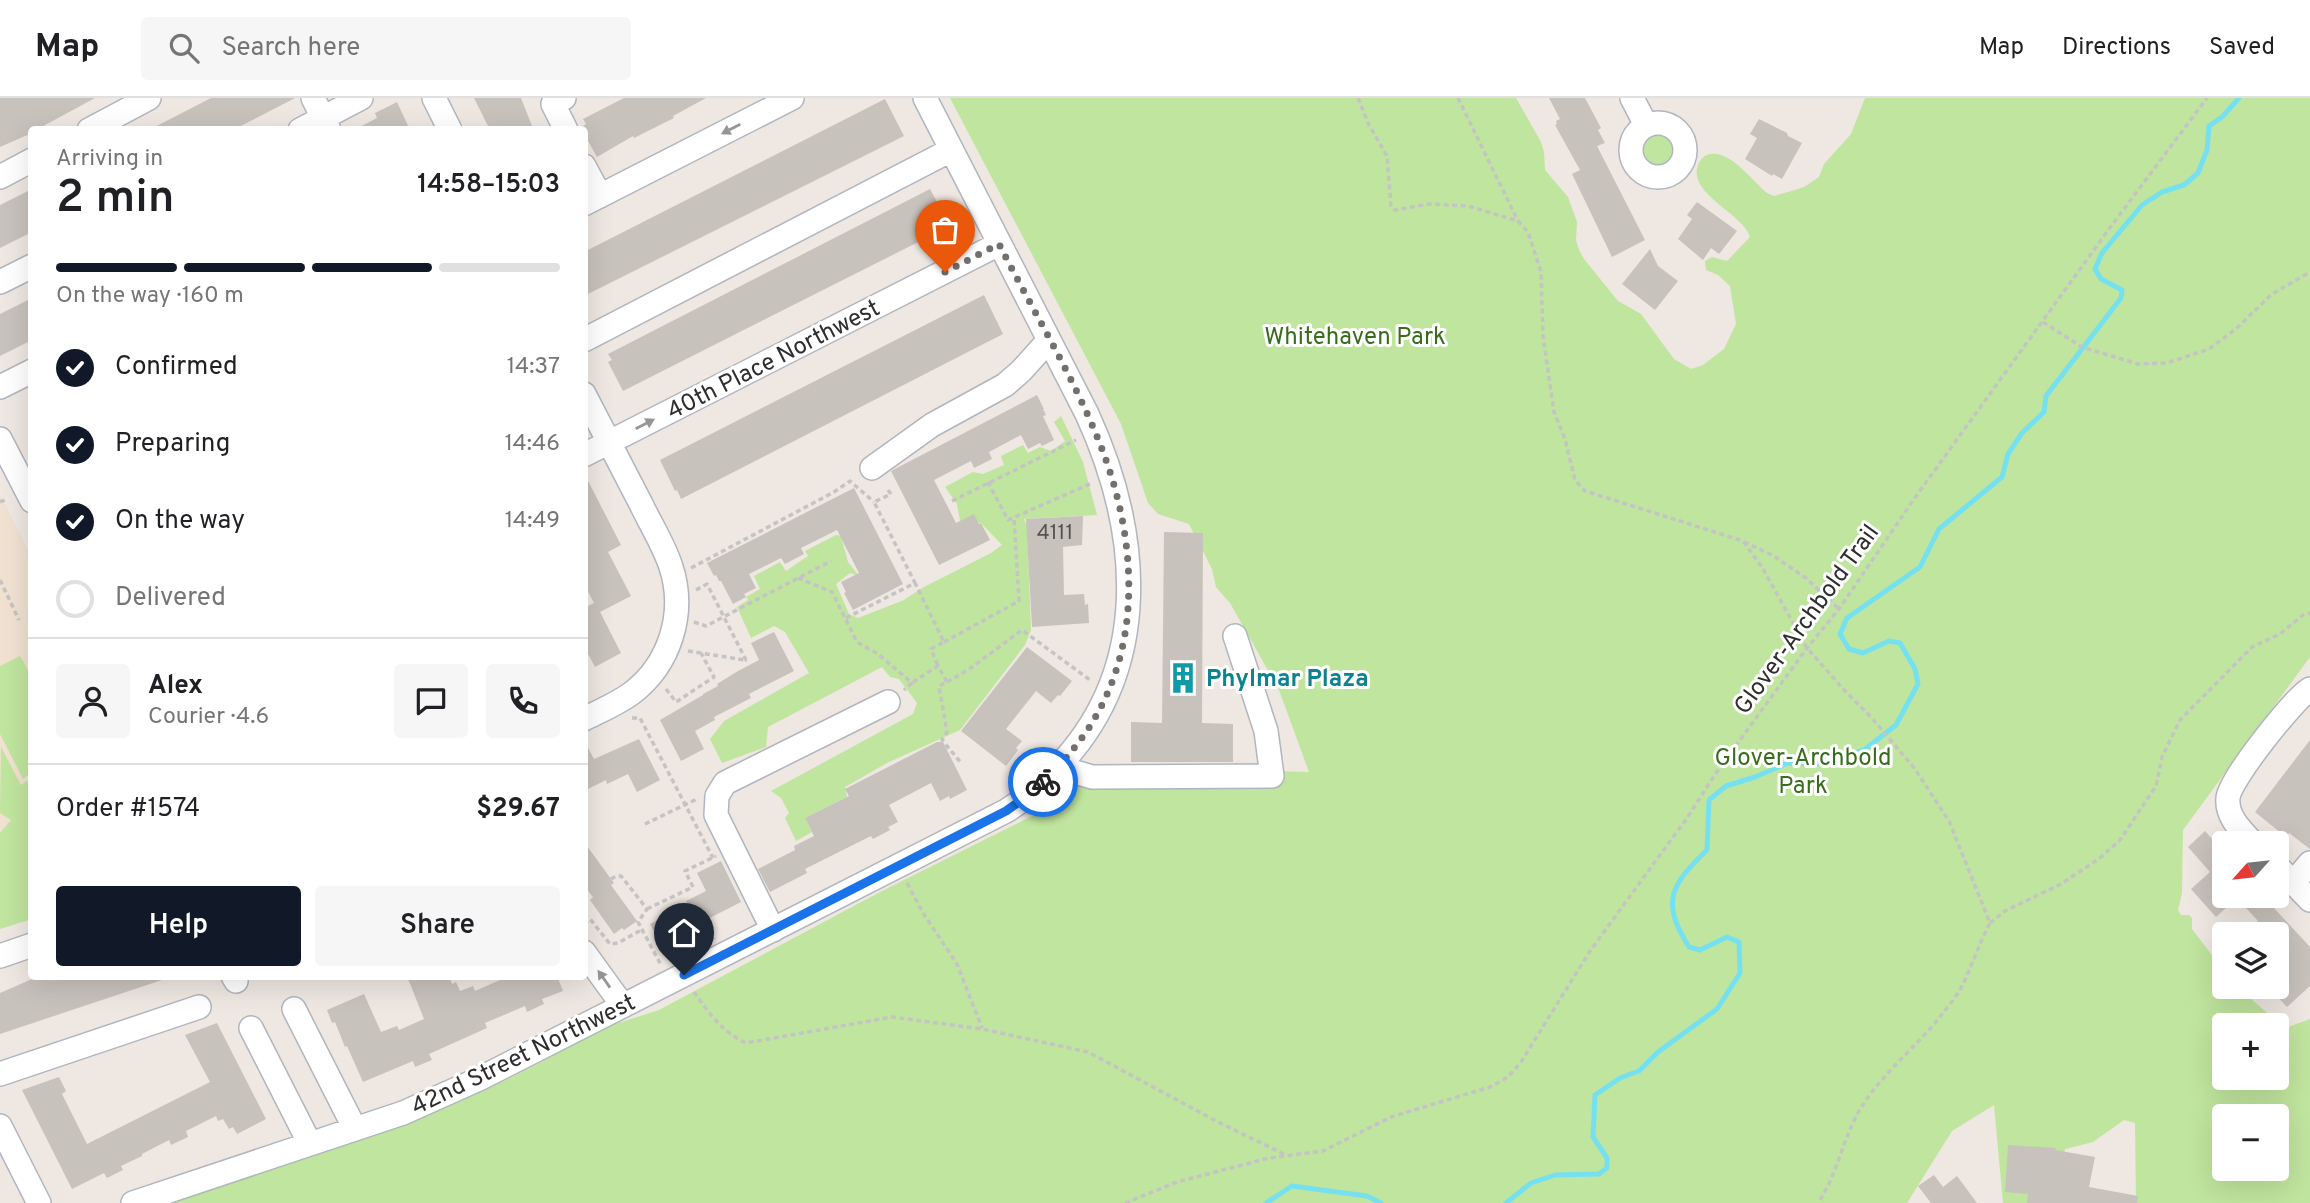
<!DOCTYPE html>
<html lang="en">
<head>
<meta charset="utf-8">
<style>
	:root { --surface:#fff; --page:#f6f6f6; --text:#202124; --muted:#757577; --line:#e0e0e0; --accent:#111827 }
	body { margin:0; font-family:Overpass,sans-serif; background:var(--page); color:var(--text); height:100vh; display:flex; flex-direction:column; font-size:26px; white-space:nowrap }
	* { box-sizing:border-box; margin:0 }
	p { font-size:23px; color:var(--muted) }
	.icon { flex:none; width:38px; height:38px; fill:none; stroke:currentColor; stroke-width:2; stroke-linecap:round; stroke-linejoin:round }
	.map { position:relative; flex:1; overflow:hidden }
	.panel { position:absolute; left:28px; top:28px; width:560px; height:854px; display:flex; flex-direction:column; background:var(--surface); border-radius:7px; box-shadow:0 7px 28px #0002 }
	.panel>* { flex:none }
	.needle { width:46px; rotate:243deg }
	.buttons { position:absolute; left:2212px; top:733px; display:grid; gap:14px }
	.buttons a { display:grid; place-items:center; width:77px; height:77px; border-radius:7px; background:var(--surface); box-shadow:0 7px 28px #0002; font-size:35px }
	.pin { position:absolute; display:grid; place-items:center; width:60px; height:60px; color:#fff; margin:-72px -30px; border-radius:50% 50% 50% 0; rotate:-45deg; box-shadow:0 0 7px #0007 }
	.pin .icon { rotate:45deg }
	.courier { position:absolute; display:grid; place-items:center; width:70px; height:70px; margin:-35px; border:5px solid #1a73e8; border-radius:50%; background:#fff; color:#222; box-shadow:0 2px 9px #0007 }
	.summary em { font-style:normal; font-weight:600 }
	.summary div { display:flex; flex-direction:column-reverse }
	.summary { display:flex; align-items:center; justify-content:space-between; height:119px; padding:0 28px }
	h1 { font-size:46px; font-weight:600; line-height:52px }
	.bar { display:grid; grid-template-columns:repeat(4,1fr); gap:10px 7px; align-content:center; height:84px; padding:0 28px }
	.bar i { height:9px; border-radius:5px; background:var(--line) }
	.bar .selected { background:var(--accent) }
	.bar p { grid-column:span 4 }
	.line { display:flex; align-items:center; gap:18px; padding:0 28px; border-top:2px solid var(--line) }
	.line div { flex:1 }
	.round { display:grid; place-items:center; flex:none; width:74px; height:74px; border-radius:7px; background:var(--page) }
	ol { padding:0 28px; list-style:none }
	li { display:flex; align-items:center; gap:21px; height:77px }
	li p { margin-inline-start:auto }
	li .icon { padding:7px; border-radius:50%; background:var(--accent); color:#fff; stroke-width:4 }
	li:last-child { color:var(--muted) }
	li i { width:38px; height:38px; border:4px solid var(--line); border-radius:50% }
	.button { display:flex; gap:14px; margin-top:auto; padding:14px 28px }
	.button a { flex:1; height:80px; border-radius:7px; background:var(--accent); color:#fff; font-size:28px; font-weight:600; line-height:80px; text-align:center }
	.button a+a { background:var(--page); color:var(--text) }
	header { display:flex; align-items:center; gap:42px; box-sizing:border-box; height:98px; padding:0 35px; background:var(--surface); border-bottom:2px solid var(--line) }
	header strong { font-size:33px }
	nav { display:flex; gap:38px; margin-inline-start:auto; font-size:24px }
	.search { width:490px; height:63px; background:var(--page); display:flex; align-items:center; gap:18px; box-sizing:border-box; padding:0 24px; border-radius:7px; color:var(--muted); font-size:26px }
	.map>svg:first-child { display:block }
	.education { fill:#f0e1d1 }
	.green { fill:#c0e59e; fill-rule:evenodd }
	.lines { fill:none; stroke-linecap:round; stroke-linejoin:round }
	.stream { stroke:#75e1f0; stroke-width:5 }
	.building { fill:#c8c2bc }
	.minor-casing { stroke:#b1b5be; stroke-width:26 }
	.path { stroke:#c4c4c4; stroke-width:3.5; stroke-dasharray:5 3.5; stroke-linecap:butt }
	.minor { stroke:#fff; stroke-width:23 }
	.oneway { fill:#969696 }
	.done { stroke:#726f6d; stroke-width:7; stroke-dasharray:0 12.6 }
	.route { stroke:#1a73e8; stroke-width:9 }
	.labels { text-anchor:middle; stroke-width:6; stroke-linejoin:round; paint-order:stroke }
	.number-label { font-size:21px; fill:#545352 }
	.park-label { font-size:24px; fill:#386d1b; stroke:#fff }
	.street-label { font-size:24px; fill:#2e2e2e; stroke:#fff }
	.culture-label { font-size:24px; font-weight:bold; fill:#0d838f; stroke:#fff; text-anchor:start }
</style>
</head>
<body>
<header>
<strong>Map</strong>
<div class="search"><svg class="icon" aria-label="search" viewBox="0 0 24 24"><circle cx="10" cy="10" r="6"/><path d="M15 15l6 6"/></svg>Search here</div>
<nav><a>Map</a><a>Directions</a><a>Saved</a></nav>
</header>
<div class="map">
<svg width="2310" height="1105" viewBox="0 0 2310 1105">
	<rect width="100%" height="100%" fill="#efe7e1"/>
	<path class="education" d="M 0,397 L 32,459 L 31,749 L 0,766 Z"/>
	<path class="green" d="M 950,0 L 1516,0 L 1541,44 L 1544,54 L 1545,72 L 1568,99 L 1577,124 L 1576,142 L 1579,152 L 1584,161 L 1618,203 L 1641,216 L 1674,261 L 1691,271 L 1703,267 L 1724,251 L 1736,226 L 1730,188 L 1718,177 L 1706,172 L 1705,163 L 1712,159 L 1727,163 L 1750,139 C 1743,115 1687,96 1698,67 C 1700,62 1704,57 1710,56 C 1730,52 1753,83 1767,95 L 1774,98 L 1795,92 L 1804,89 L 1819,79 L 1824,66 L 1851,36 L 1865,0 L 2310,0 L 2310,559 L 2183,732 L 2182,795 L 2178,812 L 2181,817 L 2189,817 L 2192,820 L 2192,831 L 2224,873 L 2224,889 L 2237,889 L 2285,930 L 2310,921 L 2310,1105 L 2136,1105 L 2135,1025 L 2124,1022 L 2093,1044 L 2065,1051 L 2054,1105 L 2003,1105 L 1994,1007 L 1952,1033 L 1907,1105 L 154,1105 L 277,1070 L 331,1047 L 395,1030 L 510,980 L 612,927 L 659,912 L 880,794 L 1058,705 L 1086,668 L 1309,674 L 1279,592 L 1230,505 L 1216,489 L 1212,471 L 1189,426 L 1158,416 L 1148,405 L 1121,326 ZM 2224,928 L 2277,928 L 2277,980 L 2224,980 ZM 2224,1018 L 2277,1018 L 2277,1071 L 2224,1071 Z
		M1640 52a17 17 0 1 1 34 0a17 17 0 1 1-34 0Z
		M 1061,318 L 1083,364 L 1097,417 L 1024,421 L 1027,428 L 1031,532 L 1025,547 L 960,632 L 887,665 L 845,689 L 847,699 L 805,720 L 812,734 L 796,743 L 785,720 L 789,715 L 781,700 L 771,693 L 913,616 L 917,605 L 899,581 L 890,579 L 882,569 L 768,629 L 766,649 L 722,665 L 710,641 L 724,623 L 809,575 L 785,534 L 774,528 L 751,540 L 737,509 L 748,502 L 746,499 L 760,491 L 754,478 L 780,464 L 786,473 L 808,458 L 805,453 L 836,437 L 841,438 L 848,464 L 859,478 L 850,475 L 836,486 L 849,516 L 858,520 L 904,502 L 922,490 L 991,455 L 1002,447 L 981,425 L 960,423 L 957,406 L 945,389 L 973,374 L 983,376 L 1004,367 L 1001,358 L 1023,347 L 1028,355 L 1040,349 L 1051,353 L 1065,343 L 1054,324 Z
		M 20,558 L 31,577 L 31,675 L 23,681 L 0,636 L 0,568 Z
		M 1,649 L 21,687 L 31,680 L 32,821 L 0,831 L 0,735 L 11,722 L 0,715 Z"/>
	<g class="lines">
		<path class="stream" d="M 1266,1105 L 1292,1088 L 1367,1098 L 1381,1105
			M 1506,1105 L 1531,1085 L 1555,1077 L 1599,1076 L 1607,1070 L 1607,1060 L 1593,1039 L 1595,997 L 1620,980 L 1639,973 L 1658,954 L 1717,911 L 1740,875 L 1739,844 L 1727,839 L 1700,852 L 1689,849 C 1660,803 1671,787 1707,752 L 1709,702 L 1726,688 L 1755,679 L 1788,665 L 1817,666 L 1864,652 L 1896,627 L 1918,586 L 1915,571 L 1900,545 L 1889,543 L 1863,555 L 1849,551 L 1840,536 L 1847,520 L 1920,469 L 1939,431 L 2002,379 L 2008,356 L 2022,335 L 2044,314 L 2046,298 L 2121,200 L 2122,192 L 2101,181 L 2095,171 L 2102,155 L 2142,107 L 2162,94 L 2184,87 L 2198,75 L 2207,52 L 2209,28 L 2222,19 L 2239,0"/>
	</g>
	<path class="building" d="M 0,0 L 95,0 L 36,32 L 32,32 L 32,35 L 0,49 Z
		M 211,0 L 295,0 L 233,32 L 149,32 Z
		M 474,0 L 521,0 L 532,28 L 524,32 L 490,32 Z
		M 624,0 L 706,0 L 673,18 L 674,20 L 634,40 L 633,38 L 597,59 L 584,36 L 584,32 L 581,29 L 586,26 L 583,21 Z
		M 1549,0 L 1585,0 L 1601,30 L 1598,32 L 1605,45 L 1597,48 L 1645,142 L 1612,159 L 1573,78 L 1572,76 L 1580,72 L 1555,27 L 1557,26 L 1556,23 L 1560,21 Z
		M 885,1 L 904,38 L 584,198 L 584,154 Z
		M 397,4 L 410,32 L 354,32 L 377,20 L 375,15 Z
		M 1759,21 L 1787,35 L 1788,38 L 1802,45 L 1782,81 L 1773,76 L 1772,78 L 1745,61 L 1757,40 L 1750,36 Z
		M 32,91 L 32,134 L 0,150 L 0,107 Z
		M 930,91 L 950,128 L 623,293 L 608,264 L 612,262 L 608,256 Z
		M 1697,104 L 1737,133 L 1719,156 L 1711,150 L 1703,162 L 1678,141 L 1692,121 L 1687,117 Z
		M 1650,151 L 1658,168 L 1678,183 L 1655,212 L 1622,186 Z
		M 984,197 L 1003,236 L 681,401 L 677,392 L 675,393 L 660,362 Z
		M 32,200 L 32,242 L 0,258 L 0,216 Z
		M 1037,297 L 1044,311 L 1043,311 L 1046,317 L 1043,318 L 1054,342 L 1042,348 L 1040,345 L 1028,351 L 1021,337 L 989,354 L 992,361 L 974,370 L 971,363 L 934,382 L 956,425 L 974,416 L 979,426 L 981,425 L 990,442 L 939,467 L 891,373 Z
		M 584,375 L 621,447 L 608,454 L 631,498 L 600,514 L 621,555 L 595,569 L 584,548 L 584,510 L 594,505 L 584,486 Z
		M 854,390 L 903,486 L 853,512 L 844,495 L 846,494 L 841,484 L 859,475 L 837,432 L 801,450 L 804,456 L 785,466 L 781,460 L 749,476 L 756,490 L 744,496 L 746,499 L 733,506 L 721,483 L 719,483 L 716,477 L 714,478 L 707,465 Z
		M 1083,418 L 1082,447 L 1063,449 L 1064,497 L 1084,496 L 1085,507 L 1088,506 L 1089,525 L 1032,529 L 1026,421 Z
		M 1164,434 L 1203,435 L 1202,625 L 1233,626 L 1233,664 L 1131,664 L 1131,624 L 1162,625 Z
		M 774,534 L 794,573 L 749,596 L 751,600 L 714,619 L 715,622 L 695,633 L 704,651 L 681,663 L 660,622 L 703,597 L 703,596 L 718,588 L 717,586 L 738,573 L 759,562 L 751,545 Z
		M 1027,549 L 1072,583 L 1060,598 L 1058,597 L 1051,605 L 1036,593 L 1006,631 L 1022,643 L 1016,650 L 1018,652 L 1006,668 L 961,633 Z
		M 639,641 L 660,682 L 637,694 L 628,676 L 607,686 L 606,682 L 584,693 L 584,642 L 594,661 Z
		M 2310,642 L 2310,751 L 2289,735 L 2286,739 L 2255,714 Z
		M 937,644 L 943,644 L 967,692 L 950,701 L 949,698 L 940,703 L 931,685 L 889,707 L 898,724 L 888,729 L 890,732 L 873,741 L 871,738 L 805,771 L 807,775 L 770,794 L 758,771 L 795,752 L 794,748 L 814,738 L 805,720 L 849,698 L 845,691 Z
		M 2205,733 L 2224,754 L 2224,798 L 2263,798 L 2310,849 L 2310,888 L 2287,909 L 2268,889 L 2277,889 L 2277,836 L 2267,836 L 2256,825 L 2258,823 L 2237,800 L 2216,819 L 2191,791 L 2210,774 L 2188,749 Z
		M 584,744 L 614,785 L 611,787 L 637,823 L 624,832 L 622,830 L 614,836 L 590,802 L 593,799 L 584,788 Z
		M 721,763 L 741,804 L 698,826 L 700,830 L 662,849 L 650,826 L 688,807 L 686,803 L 706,793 L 697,775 Z
		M 39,878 L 165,878 L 165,881 L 0,936 L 0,895 Z
		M 407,878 L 449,878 L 452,886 L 456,884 L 460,893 L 473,888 L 475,893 L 509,878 L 557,878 L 563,893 L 542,901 L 544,906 L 527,914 L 525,908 L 485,925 L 487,930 L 429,956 L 432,962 L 415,969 L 413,963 L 363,984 L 347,948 L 345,949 L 335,924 L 332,925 L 327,912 L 364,896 L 381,934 L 397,928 L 399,932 L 424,921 Z
		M 217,925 L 266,1021 L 237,1036 L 233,1029 L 229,1031 L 223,1021 L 218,1023 L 216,1018 L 186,1033 L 188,1039 L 171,1047 L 169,1042 L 142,1056 L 142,1058 L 121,1068 L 123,1072 L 107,1080 L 104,1075 L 72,1091 L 22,992 L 59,979 L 66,993 L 62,996 L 87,1046 L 210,984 L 185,937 Z
		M 2008,1047 L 2056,1050 L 2055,1052 L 2095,1059 L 2089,1089 L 2138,1098 L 2137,1105 L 2027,1105 L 2028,1096 L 2005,1094 Z
		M 1934,1077 L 1943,1089 L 1957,1078 L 1977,1105 L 1931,1105 L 1918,1088 Z"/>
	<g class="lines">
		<defs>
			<path id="minor" d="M 313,0 L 329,32
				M 434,0 L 450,32
				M 564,0 L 553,6 L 566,32
				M 1632,0 L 1646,27
				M1631 52a27 27 0 1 1 54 0a27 27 0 1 1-54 0Z
				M 89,32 L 149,0
				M 300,32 L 361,0
				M 584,68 L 600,98
				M 0,79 L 32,62
				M 584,106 L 792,0
				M 0,184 L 32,168
				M 584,242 L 951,52
				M 0,289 L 32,273
				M 584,296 C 603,332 622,369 641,406 C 651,427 664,447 671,469 C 686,515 670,566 632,595 C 617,606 600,613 584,621
				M 0,341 L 32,403
				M 584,357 L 999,146
				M 872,370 L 932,327 L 1005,287 L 1021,273 L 1049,242
				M 1058,669 L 1092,679 L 1272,678 L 1266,633 L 1235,538
				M 2254,746 C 2242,733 2226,719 2228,700 C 2229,682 2294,601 2310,591
				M 2277,768 L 2310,802
				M 2293,785 L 2310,765
				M 773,832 L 716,717 L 717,698 L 725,685 L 888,604
				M 584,854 L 623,908
				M 0,858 L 32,847
				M 233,878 L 236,883
				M 294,911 L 355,1031
				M 251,930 L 310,1046
				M 0,976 L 199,909
				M 0,1028 L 39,1105
				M 133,1105 L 403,1015 L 479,981 L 1006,713 C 1032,697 1053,676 1072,653 C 1153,554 1137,425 1087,316 L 925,0"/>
		</defs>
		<use href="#minor" class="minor-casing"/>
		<path class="path" d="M 1358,0 L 1369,27 L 1387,58 L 1391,108 L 1395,112 L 1429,106 L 1468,108 L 1518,123 L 1528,134 L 1541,174 L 1543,238 L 1554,314 L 1565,341 L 1575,382 L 1585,393 L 1743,443 L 1762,469 L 1807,550 L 1846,594 L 1871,619 L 1915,671 L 1949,723 L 1990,825 C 1980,844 1973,864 1964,884 C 1959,896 1948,908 1940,919 C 1915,950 1884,974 1862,1008 C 1843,1038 1838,1076 1818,1105
			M 1458,0 L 1518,123
			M 2043,224 L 2082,249 L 2138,266 L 2167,265 L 2209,251 L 2237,230 L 2272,196 L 2310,174
			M 988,384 L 1008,422 L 1092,385
			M 888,392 L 891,396 L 874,404 L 915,485
			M 952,403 L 1076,342
			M 0,404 L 7,401
			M 1744,444 L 1772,457 L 1806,480 L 1839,511
			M 691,470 L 834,394 L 850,383 L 874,404
			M 798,480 L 832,494 L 857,544 L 878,556 L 912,585 L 904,592
			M 0,482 L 19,522
			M 696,492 L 707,486 L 746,562 L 749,560
			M 846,520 L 915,485 L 944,544 L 931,551 L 938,568
			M 694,524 L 706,528 L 831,463
			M 944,544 L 1019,503 L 1014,419
			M 688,553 L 745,562
			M 913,584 L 938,568 L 947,584 L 939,588 L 947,634 L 942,642 L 962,666
			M 947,584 L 968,572 L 1022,532 L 1090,582
			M 666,591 L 676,604 L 714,579 L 701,555
			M 632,620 L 640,620 L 713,760
			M 645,726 L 697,701
			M 611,781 L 616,778 L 621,778 L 647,811 L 638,824 L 661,867
			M 907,785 L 923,815 L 957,866 L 982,930
			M 647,811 L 693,789 L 685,773 L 716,758
			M 1990,825 L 2005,813 L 2061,786 L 2100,760 L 2120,742 L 2156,688 L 2162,659 L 2180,622 L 2252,549 L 2280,536 L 2303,517 L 2310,515
			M 584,826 L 590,821 L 610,846 L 618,845 L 643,831
			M 697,849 L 693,844 L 695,842 L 711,834 L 714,841
			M 694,894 C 708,914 723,935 746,945 L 892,919 L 982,931 L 1088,954 L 1218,1024 L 1284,1056
			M 1125,1105 L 1177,1084 L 1269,1060 L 1323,1053 L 1391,1019 L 1490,989 L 1508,979 L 1521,964 L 1590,853 L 1687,720 L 1716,675 L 1807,550 L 1839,511 L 1914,401 L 2109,131 L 2207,0"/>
		<use href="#minor" class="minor"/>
	</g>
	<defs><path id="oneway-solid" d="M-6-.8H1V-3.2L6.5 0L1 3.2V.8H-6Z" transform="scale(1.75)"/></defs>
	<g class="oneway">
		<use href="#oneway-solid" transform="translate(731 31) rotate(153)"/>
		<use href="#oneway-solid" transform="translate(645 326) rotate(-27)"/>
		<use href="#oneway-solid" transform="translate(604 881) rotate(-125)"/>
	</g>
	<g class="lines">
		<path class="done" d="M 945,174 L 999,146 C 1031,209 1069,271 1096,336 C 1133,424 1146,531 1096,618 C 1082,643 1063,664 1043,684"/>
		<path class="route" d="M 684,877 L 1006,713 L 1030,696 L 1043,684"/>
	</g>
	<defs>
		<symbol id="building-bare" viewBox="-9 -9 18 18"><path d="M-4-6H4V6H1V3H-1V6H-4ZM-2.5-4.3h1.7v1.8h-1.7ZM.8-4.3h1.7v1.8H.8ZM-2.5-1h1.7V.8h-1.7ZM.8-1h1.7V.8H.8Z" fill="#0f9aa8" stroke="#fff" stroke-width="2.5" paint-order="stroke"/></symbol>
	</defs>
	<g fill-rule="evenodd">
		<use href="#building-bare" x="1161" y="558" width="44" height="44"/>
	</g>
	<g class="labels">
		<g class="number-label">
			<text x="1055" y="441">4111</text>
		</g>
		<g class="park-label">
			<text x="1355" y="246">Whitehaven Park</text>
			<text x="1803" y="667">Glover-Archbold<tspan x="1803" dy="28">Park</tspan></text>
		</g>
		<g class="street-label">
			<text transform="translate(773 261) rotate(-27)" y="8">40th Place Northwest</text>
			<text transform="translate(1806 521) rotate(-54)" y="8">Glover-Archbold Trail</text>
			<text transform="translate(523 956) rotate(-26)" y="8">42nd Street Northwest</text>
		</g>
		<g class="culture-label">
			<text x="1206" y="588">Phylmar Plaza</text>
		</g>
	</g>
</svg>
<div class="buttons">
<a><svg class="needle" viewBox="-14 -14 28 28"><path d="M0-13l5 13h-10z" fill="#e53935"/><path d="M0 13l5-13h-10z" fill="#757577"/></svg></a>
<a><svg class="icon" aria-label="layers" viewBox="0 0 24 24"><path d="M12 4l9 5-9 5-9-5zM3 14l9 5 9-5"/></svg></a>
<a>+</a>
<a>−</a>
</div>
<div class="pin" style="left:945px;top:174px;background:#ea580c"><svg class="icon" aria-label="bag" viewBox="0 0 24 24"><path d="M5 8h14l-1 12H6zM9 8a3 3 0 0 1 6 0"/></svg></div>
<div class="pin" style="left:684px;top:877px;background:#1f2937"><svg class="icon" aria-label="home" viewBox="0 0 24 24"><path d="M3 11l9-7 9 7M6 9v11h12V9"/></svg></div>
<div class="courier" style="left:1043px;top:684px"><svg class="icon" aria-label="bike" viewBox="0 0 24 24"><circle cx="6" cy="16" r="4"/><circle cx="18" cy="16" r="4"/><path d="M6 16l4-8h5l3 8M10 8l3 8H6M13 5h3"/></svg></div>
<section class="panel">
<div class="summary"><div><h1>2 min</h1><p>Arriving in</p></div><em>14:58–15:03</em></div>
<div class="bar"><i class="selected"></i><i class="selected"></i><i class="selected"></i><i></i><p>On the way · 160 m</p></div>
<ol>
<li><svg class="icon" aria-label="check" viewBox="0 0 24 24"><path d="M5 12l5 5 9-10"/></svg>Confirmed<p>14:37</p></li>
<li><svg class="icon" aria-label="check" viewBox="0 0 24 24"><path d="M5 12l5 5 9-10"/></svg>Preparing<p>14:46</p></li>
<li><svg class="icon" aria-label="check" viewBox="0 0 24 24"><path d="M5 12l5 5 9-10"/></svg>On the way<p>14:49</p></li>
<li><i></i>Delivered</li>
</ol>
<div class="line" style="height:126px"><a class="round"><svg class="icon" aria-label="person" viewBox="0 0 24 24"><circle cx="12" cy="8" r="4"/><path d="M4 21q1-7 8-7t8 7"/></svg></a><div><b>Alex</b><p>Courier · 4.6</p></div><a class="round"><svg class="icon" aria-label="chat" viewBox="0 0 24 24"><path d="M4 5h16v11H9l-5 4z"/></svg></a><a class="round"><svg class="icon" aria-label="phone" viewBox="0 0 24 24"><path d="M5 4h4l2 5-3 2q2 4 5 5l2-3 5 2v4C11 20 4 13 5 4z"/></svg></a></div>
<div class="line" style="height:91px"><div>Order #1574</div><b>$29.67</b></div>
<div class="button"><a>Help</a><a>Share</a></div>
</section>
</div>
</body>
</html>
